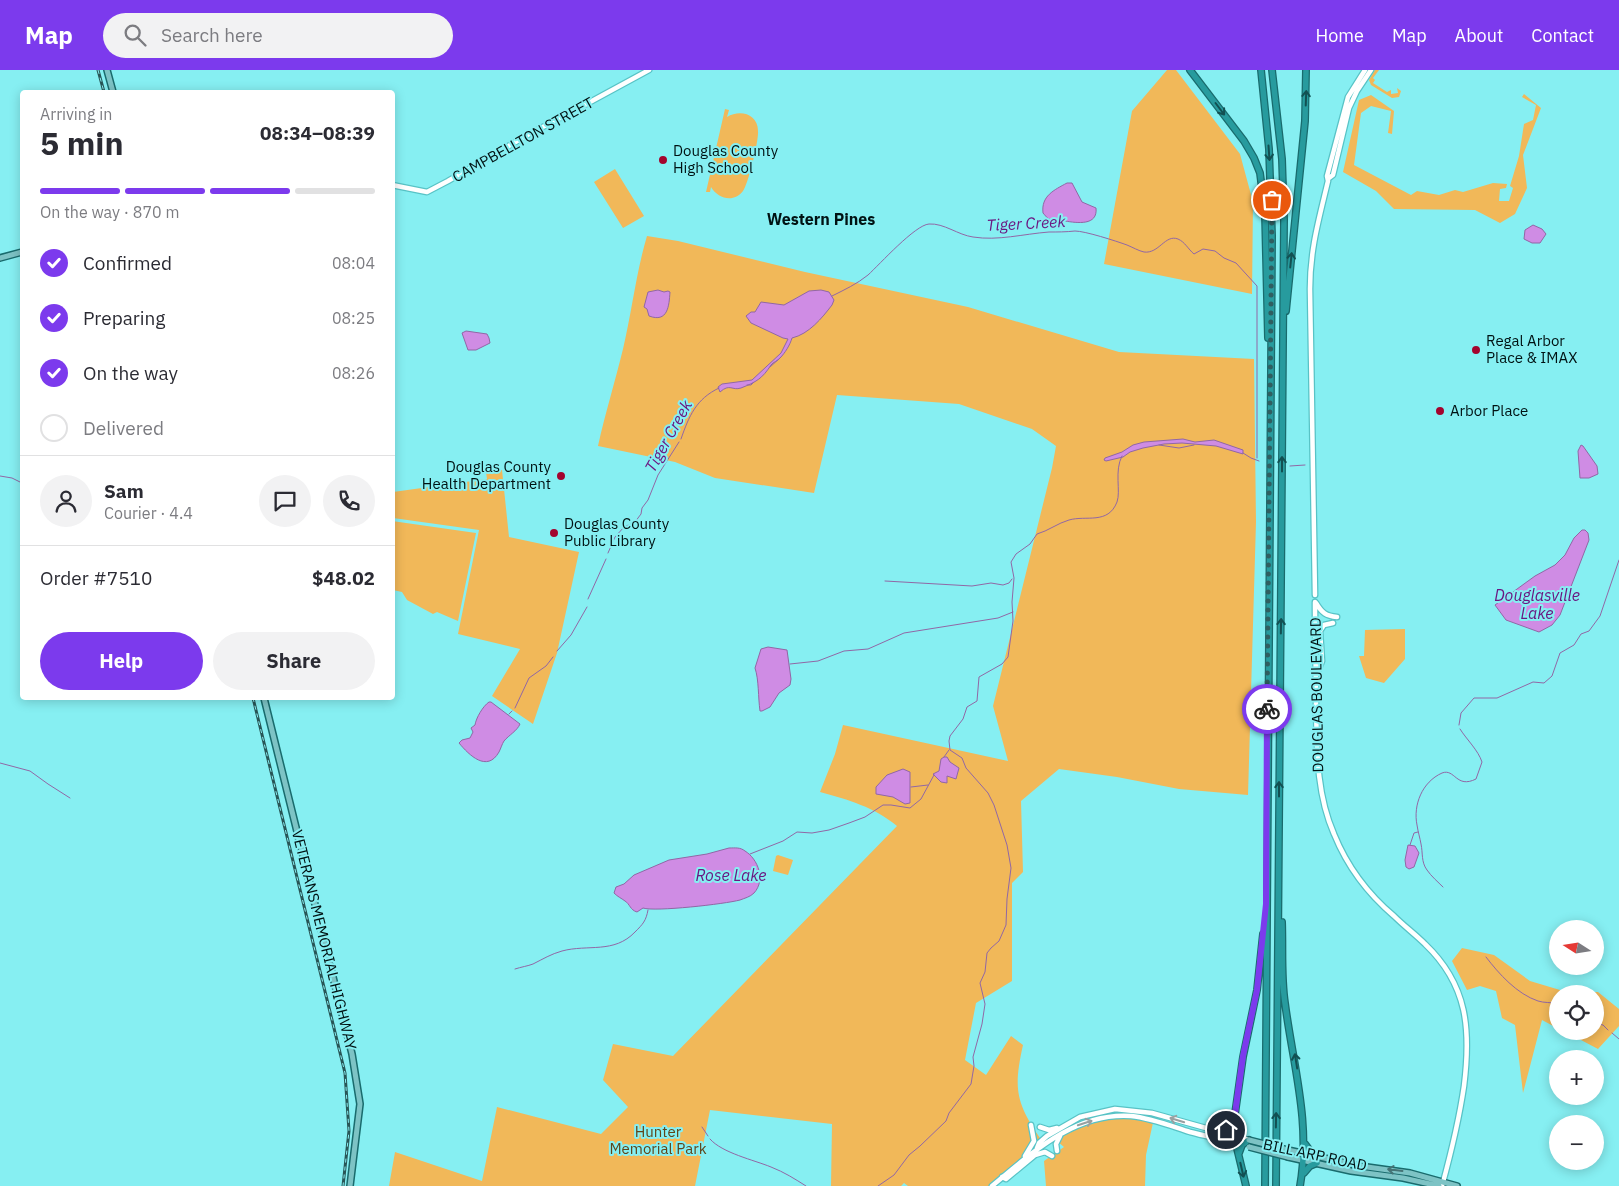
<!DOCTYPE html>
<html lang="en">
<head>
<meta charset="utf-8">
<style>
	:root { --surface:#fff; --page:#f2f2f3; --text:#2b2b33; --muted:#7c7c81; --line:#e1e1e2; --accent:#7c3aed }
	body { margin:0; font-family:"IBM Plex Sans",sans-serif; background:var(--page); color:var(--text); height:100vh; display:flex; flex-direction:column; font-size:19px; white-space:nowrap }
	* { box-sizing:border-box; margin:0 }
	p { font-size:16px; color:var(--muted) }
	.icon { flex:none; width:28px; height:28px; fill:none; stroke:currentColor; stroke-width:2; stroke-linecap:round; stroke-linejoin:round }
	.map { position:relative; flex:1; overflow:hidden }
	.drawer { position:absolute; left:20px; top:20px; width:375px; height:610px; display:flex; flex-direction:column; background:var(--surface); border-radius:5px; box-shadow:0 2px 12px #0003 }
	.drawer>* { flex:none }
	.needle { width:32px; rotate:282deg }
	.tools { position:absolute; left:1549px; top:850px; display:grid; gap:10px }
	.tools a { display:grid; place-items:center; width:55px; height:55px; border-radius:50%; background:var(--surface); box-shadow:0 2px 12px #0003; font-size:25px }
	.pin { position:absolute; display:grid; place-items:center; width:42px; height:42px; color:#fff; margin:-21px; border:2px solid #fff; border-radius:50%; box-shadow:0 1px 5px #0007 }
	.courier { position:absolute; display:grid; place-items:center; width:50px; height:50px; margin:-25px; border:4px solid #7c3aed; border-radius:50%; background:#fff; color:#222; box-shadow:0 1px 6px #0007 }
	.head em { font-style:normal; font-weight:700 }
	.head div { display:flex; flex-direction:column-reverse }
	.head { display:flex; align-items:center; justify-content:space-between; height:85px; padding:0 20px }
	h1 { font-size:32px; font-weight:700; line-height:38px }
	.bar { display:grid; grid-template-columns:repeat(4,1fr); gap:8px 5px; align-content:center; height:60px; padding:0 20px }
	.bar i { height:6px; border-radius:4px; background:var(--line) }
	.bar .on { background:var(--accent) }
	.bar p { grid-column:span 4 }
	.line { display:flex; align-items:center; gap:12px; padding:0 20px; border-top:1px solid var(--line) }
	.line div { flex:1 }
	.round { display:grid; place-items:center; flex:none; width:52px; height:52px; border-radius:26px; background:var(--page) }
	ol { padding:0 20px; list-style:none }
	li { display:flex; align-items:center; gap:15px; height:55px }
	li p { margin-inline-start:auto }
	li .icon { padding:5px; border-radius:50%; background:var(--accent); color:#fff; stroke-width:4 }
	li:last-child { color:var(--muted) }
	li i { width:28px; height:28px; border:2px solid var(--line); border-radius:50% }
	.button { display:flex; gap:10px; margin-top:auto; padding:10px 20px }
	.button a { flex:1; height:58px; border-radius:30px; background:var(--accent); color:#fff; font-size:20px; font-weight:700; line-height:58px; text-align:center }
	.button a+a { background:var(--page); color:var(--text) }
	header { display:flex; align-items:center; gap:30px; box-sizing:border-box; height:70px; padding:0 25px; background:var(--accent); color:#fff }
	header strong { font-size:24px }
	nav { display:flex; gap:28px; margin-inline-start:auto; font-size:18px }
	.search { width:350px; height:45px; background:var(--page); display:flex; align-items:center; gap:12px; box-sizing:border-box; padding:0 18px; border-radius:28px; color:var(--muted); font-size:19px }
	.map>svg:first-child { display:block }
	.green { fill:#f1b859 }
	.water { fill:#cf8ce4; stroke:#9167a5 }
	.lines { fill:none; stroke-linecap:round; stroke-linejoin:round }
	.stream { stroke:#9167a5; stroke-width:1 }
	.secondary-casing { stroke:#58c3c6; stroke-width:7 }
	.primary-casing { stroke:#196b6d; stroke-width:8 }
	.motorway-casing { stroke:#196b6d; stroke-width:8 }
	.secondary { stroke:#fff; stroke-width:4.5 }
	.primary { stroke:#7dc3c5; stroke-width:5 }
	.motorway { stroke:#279b9e; stroke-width:5.5 }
	.rail-casing { stroke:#285556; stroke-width:3 }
	.rail { stroke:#86eff2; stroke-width:1; stroke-dasharray:4; stroke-linecap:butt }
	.primary-bridge-casing { stroke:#196b6d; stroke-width:8; stroke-linecap:butt }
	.primary-bridge { stroke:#7dc3c5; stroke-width:5 }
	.oneway { stroke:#125052 }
	.oneway2 { stroke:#99a0a1 }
	.oneway3 { stroke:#457375 }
	.done { stroke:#2f5f61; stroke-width:5; stroke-dasharray:0 9 }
	.route { stroke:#7c3aed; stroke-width:6 }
	.poi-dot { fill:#a3042e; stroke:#86eff2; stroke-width:2 }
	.labels { text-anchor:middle; stroke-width:4; stroke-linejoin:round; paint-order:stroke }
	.street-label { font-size:15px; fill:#001213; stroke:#86eff2 }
	.poi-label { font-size:15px; fill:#001213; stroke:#86eff2; text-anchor:start }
	.park-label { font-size:15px; fill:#5f451a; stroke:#86eff2 }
	.neighbourhood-label { font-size:16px; font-weight:bold; fill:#001213; stroke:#86eff2 }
	.water-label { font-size:16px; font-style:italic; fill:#6b1781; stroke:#86eff2 }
</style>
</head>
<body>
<header>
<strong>Map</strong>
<div class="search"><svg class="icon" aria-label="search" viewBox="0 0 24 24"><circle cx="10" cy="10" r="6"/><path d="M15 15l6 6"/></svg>Search here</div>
<nav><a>Home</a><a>Map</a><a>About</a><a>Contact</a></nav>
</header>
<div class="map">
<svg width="1619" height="1116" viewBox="0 0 1619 1116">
	<rect width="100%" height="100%" fill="#86eff2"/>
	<path class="green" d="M 1167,0 L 1176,0 L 1240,84 L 1253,132 L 1252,224 L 1104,194 L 1132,41 Z
		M 1375,0 L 1379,0 L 1373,8 L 1375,10 L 1373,13 L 1387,22 L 1391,20 L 1391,24 L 1398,23 L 1397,18 L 1401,21 L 1399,27 L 1392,28 L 1371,15 L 1369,10 Z
		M 1524,24 L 1541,38 L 1523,85 L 1527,118 L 1515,144 L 1500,153 L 1475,140 L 1394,139 L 1376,121 L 1343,102 L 1359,30 L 1371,25 L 1394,41 L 1392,64 L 1388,63 L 1391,41 L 1371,36 L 1361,43 L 1354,95 L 1411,125 L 1417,121 L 1439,125 L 1455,120 L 1463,122 L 1493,113 L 1507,114 L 1506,118 L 1500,119 L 1499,131 L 1509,131 L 1513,118 L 1510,116 L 1519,86 L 1524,54 L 1533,50 L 1536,35 L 1522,27 Z
		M 725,39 L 729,40 L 727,47 C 740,39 758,44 758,61 C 759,70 748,115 743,121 C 734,133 718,129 711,117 L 710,122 L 706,122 Z
		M 615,99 L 644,146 L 623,158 L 594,112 Z
		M 647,166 L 678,171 L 805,202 L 968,237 L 1119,282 L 1254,289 L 1256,452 L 1248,725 L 1179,719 L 1117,707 L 1059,699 L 1021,731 L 1023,802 L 1012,813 L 1012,911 L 976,933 L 965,990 L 986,1005 L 1011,966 L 1023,975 C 1013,1020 1016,1033 1042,1071 L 1037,1078 L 992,1116 L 908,1116 L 904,1113 L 901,1116 L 831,1116 L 832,1054 L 710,1040 L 695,1116 L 389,1116 L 395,1082 L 482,1111 L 497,1037 L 601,1064 L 628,1037 L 603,1010 L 613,974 L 673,986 L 897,756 C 874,737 849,730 820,722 L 835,684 L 843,655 L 1008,691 L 993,636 L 1052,398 L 1056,376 L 1032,359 L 959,334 L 837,325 L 814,423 L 715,408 L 675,392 L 598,376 C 605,344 615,312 623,279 C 632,241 636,203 647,166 Z
		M 502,400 L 509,467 L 579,482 L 557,583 L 533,654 L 492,626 L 520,579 L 458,564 L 479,460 L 393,448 L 393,422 L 487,409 L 486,402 Z
		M 392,451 L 476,463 L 458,551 L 437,542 L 433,544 L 407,530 L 402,522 L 393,520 Z
		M 1405,559 L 1405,589 L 1384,613 L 1366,608 L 1359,586 L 1364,586 L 1365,560 Z
		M 778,785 L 793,790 L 788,805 L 773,801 L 776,786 Z
		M 1462,878 L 1494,885 L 1530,911 L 1570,923 L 1598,922 L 1619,939 L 1619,956 L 1598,979 L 1564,961 L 1595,961 L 1595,924 L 1558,924 L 1557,958 L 1542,950 L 1523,1023 L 1515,955 L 1502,948 L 1496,921 L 1480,916 L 1467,920 L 1452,891 Z
		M 1133,1043 L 1154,1048 L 1146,1085 L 1145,1116 L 1046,1116 L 1044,1091 L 1064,1077 L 1051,1066 L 1093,1047 Z"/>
	<path class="water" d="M 1067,113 L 1072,113 L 1082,132 L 1096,138 C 1098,156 1077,153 1065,151 C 1060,151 1053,151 1049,149 C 1047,148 1044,144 1043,143 C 1041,126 1054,120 1067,113 Z
		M 1533,155 L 1542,159 L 1546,164 L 1540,173 L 1532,173 L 1524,169 L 1525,160 Z
		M 658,220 L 664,222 L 668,221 L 670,222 C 669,236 668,253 649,246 L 647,239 L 644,237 L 648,222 Z
		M 821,220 L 829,222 L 834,230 L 832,235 C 822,248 809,264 792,268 C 790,275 785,283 780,288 C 778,291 773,292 771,295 C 762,309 756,312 741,318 C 732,321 730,313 720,322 L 718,317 L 722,314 L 752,310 L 781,283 L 788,269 L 783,268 L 751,253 L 746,246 L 751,242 L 755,242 L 761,232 L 784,235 L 809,221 Z
		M 466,261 L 487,264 L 489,268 L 490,273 L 476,280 L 468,280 L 462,263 Z
		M 1183,369 L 1195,372 L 1214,370 L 1243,380 L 1243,384 L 1216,376 L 1182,373 L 1164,374 L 1143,378 L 1130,382 L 1123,387 L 1106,391 L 1104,390 L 1105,388 L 1122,382 L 1133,375 L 1144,372 Z
		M 1581,375 L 1583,376 L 1597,396 L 1598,404 L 1589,408 L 1580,408 L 1578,381 Z
		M 1582,460 L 1585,460 L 1588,463 L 1589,470 L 1560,545 L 1552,555 L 1539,562 L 1506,550 L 1495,535 L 1535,506 L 1555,495 L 1565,485 L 1574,468 Z
		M 768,577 L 787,580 L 791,609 L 790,615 L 779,623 L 770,637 L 762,641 L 760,641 C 758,627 759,610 755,598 L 761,579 Z
		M 489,632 L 491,632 L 520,654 C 517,661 509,665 504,671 C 502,674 501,678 499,682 C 487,703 469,685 459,673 L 462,670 L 470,668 L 473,662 L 471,658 L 475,655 C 476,648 483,636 489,632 Z
		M 944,687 L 947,687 L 950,692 L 959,698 L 956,709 L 947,706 L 947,713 L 941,712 L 933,704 L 939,701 L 941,689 Z
		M 903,699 L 910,702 L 910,733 L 905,734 L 893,727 L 876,724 L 876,717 L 887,705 Z
		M 1408,775 L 1415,776 L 1419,783 L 1414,797 L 1409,799 L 1406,797 L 1405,790 Z
		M 729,778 C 735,778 740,777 745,781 C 758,789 766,810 754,823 C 750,827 745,828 740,830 C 725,834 655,842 643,838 L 637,842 C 630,840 630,834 625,831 C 621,828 618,827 614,823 L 616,817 L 624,814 L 634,805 L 669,790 L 707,784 Z"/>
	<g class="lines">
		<path class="stream" d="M 832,226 C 844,220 857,214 868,205 C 880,194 915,155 929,154 C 944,153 958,165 973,167 C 998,171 1023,164 1049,162 C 1057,162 1066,162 1075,161 C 1085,161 1116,171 1127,175 C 1132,177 1139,181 1144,182 C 1159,184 1165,164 1178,169 C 1185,172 1188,179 1194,184 L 1203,179 L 1215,181 L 1224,188 L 1236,193 L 1257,216 L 1257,388
			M 770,297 L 780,288
			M 747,315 L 751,315 L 754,312
			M 681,369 C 689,346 696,329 719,318
			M 1159,375 L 1179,378 L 1194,375
			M 1243,383 L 1251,388 L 1259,391
			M 1290,396 L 1305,395
			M 0,406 L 12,408 L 22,413
			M 608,483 L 615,467 L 624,457 L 635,452 L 641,444 L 642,438 L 648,430 L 658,405 L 679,372
			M 885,511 L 972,516 L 991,513 L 1003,515 L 1009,513 L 1012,509
			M 588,529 L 606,489
			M 557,581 L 571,565 L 587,537
			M 790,594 L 818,591 L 844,581 L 868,579 L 904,563 L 998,548 L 1013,542
			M 515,638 L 529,608 L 546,596 L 553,587
			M 509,644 L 512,641
			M 1459,655 L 1461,643 L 1474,628 L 1497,628 L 1533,612 L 1544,613 L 1552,606 L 1560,583 L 1574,575 L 1581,564 L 1589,561 L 1600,546 L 1619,490
			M 944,687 L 949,680
			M 0,693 L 30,701 L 48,714 L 70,728
			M 911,717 L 928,715
			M 1410,775 L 1414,763 L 1418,762
			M 750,784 L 783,771 L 797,762 L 812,763 L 829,760 L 849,753 L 865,747 L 883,735 L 891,735 L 910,738 L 921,729 L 934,705
			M 1443,817 C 1438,812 1431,806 1427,800 C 1421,792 1423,783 1421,774 C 1420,768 1418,762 1417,755 C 1413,735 1422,712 1442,703 C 1455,698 1456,719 1476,709 L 1482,692 C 1478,680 1467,670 1460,659
			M 1486,887 C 1499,904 1517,924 1538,931 C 1544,933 1551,932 1558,934
			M 515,899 C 521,897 528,896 533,894 C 543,889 551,884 562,881 C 588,874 614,884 635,862 C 643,854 646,851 648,840
			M 1595,953 L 1603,955 L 1608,960
			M 1612,963 L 1619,969
			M 702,1057 L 708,1066
			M 710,1069 C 722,1083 754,1090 771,1097 C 784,1102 795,1109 806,1116
			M 878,1116 L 894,1105 L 909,1085 L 920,1076 L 946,1051 L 949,1043 L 971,1014 L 974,996 L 973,987 L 982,954 L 985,934 L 980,913 L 985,902 L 987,883 L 991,878 L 999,871 L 1006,855 L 1007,829 L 1011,798 L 1007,775 L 994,735 L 988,723 L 966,698 L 962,688 L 950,680 L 949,671 L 950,666 L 963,649 L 967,637 L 977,631 L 979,607 L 1002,594 L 1008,587 L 1013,551 L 1012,532 L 1014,508 L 1011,492 L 1016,484 L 1030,474 L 1037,464 C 1048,461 1058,453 1069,450 C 1086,445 1108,455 1117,432 C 1121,421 1114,401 1122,386"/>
		<defs>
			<path id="secondary" d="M 1329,108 L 1333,105 L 1349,38 L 1357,21 L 1371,0
				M 392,115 L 427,122 L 448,111 L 531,63 L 568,44 L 649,0
				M 1315,525 L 1310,219 C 1310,179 1319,149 1328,111 L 1327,106 L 1348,27 L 1365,0
				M 1315,532 C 1315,566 1316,600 1316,634 C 1317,679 1316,723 1334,764 C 1347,796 1368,824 1394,846 C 1404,856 1415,864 1425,874 C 1468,915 1471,960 1464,1016 C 1459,1050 1451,1083 1442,1116
				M 1316,533 C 1322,543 1326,546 1337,547
				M 1317,604 L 1322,591 L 1320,561 L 1324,555 L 1333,553
				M 1040,1057 L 1049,1060 L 1057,1058
				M 1037,1078 L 1039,1073 L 1047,1066 L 1080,1047 L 1115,1039 L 1152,1043 L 1249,1070
				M 1057,1081 L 1056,1074 L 1060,1066
				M 1025,1086 L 1034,1071 L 1031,1055
				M 1002,1107 L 1006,1109 L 1035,1085 L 1045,1082 L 1052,1086
				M 992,1116 C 1032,1083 1075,1042 1131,1046 C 1151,1048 1171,1056 1190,1062 C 1205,1066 1220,1069 1235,1073"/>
			<path id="primary" d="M 107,0 L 113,22
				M 0,188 L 22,182
				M 264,628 L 352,984 L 360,1034 L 350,1116
				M 1288,1080 L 1360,1096 L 1410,1103 L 1457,1116
				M 1288,1087 L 1351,1101 L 1403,1108 L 1439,1116"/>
			<path id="motorway" d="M 1190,0 L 1244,71 L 1254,88 L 1260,103 L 1265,143 L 1268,268
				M 1261,0 L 1269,79 L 1272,166 L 1265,1116
				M 1272,0 L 1282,89 L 1284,150 L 1276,1116
				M 1286,241 L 1305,51 L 1306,0
				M 1282,852 C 1283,879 1281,907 1285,933 C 1293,995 1311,1053 1300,1116
				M 1220,1062 L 1228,1059 L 1233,1053
				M 1305,1074 L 1314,1086
				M 1239,1083 L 1242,1075 L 1249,1070
				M 1304,1103 L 1310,1096 L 1317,1093
				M 1246,1116 L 1234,1066 L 1234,1051 L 1243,987 L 1257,920 L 1263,864"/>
		</defs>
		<use href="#secondary" class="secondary-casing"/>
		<use href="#primary" class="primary-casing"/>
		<use href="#motorway" class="motorway-casing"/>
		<use href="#secondary" class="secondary"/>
		<use href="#primary" class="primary"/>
		<use href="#motorway" class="motorway"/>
		<defs>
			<path id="rail" d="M 98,0 L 104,22
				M 253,628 L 345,1003 L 349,1061 L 343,1116"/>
		</defs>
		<use href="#rail" class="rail-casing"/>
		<use href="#rail" class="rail"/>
		<defs>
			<path id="primary-bridge" d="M 1249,1070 L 1288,1080
				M 1249,1077 L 1288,1087"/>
		</defs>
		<use href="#primary-bridge" class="primary-bridge-casing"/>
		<use href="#primary-bridge" class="primary-bridge"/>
	</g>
	<defs><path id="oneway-shaft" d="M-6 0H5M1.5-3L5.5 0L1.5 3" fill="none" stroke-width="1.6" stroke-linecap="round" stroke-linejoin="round" transform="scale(1.25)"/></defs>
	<g class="oneway">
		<use href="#oneway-shaft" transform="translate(1306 28) rotate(-88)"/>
		<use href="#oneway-shaft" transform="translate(1220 39) rotate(53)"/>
		<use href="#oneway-shaft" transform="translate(1269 83) rotate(86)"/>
		<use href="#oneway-shaft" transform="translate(1291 190) rotate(-84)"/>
		<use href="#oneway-shaft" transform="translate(1282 394) rotate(-90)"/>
		<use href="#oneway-shaft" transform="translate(1281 556) rotate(-89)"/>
		<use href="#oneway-shaft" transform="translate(1279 719) rotate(-90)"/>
		<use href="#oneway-shaft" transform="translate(1296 991) rotate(-99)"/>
		<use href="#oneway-shaft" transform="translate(1276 1050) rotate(-89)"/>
		<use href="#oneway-shaft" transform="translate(1242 1100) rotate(77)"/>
	</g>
	<g class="oneway2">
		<use href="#oneway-shaft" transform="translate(1177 1050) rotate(-163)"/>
		<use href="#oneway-shaft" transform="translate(1085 1053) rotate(-18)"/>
	</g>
	<use class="oneway3" href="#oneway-shaft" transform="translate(1395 1100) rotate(-173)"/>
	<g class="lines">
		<path class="done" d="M 1267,639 L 1272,130"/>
		<path class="route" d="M 1226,1060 L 1230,1057 L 1234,1051 L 1243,986 L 1257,920 L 1266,834 L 1267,639"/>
	</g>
	<g class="poi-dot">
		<circle cx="663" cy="90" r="5"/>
		<circle cx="1476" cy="280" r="5"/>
		<circle cx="1440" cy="341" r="5"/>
		<circle cx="561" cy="406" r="5"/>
		<circle cx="554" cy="463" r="5"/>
	</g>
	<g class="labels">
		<g class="street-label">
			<text transform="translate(523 70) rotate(-29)" y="5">CAMPBELLTON STREET</text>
			<text transform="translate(1317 625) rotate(-91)" y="5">DOUGLAS BOULEVARD</text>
			<text transform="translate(324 870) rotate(76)" y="5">VETERANS MEMORIAL HIGHWAY</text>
			<text transform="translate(1315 1085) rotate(12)" y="5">BILL ARP ROAD</text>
		</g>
		<g class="poi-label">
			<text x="673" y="86">Douglas County<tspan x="673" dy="17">High School</tspan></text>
			<text x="1486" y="276">Regal Arbor<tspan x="1486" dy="17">Place &amp; IMAX</tspan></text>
			<text x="1450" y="346">Arbor Place</text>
			<text x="551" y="402" text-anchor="end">Douglas County<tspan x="551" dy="17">Health Department</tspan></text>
			<text x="564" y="459">Douglas County<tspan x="564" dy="17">Public Library</tspan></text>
		</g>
		<g class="park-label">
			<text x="658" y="1067">Hunter<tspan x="658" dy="17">Memorial Park</tspan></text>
		</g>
		<g class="neighbourhood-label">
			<text x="821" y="155">Western Pines</text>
		</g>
		<g class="water-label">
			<text transform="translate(1026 153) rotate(-3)" y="6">Tiger Creek</text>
			<text transform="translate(668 366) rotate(-61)" y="6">Tiger Creek</text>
			<text x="1537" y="531">Douglasville<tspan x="1537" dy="18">Lake</tspan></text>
			<text x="731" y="811">Rose Lake</text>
		</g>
	</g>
</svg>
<div class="tools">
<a><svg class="needle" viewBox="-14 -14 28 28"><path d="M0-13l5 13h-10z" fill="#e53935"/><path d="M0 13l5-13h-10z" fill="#7c7c81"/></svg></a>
<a><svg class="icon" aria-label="locate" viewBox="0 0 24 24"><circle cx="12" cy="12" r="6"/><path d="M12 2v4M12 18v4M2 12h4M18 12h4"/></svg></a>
<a>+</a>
<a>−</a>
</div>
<div class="pin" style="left:1272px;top:130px;background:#ea580c"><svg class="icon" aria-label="bag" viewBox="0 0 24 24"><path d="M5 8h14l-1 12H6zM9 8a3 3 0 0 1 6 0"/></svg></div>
<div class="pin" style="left:1226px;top:1060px;background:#1f2937"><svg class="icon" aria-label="home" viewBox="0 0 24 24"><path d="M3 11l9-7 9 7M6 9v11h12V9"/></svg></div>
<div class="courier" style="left:1267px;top:639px"><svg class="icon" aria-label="bike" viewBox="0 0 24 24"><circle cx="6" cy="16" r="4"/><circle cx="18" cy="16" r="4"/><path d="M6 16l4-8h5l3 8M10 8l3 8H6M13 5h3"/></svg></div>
<section class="drawer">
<div class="head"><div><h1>5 min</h1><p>Arriving in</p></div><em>08:34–08:39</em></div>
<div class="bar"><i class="on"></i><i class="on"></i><i class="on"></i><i></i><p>On the way · 870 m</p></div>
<ol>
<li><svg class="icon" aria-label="check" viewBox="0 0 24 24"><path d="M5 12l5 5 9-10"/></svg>Confirmed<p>08:04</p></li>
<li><svg class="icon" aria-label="check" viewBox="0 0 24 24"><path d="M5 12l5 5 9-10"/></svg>Preparing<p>08:25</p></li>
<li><svg class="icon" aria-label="check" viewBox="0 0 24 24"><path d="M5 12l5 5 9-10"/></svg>On the way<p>08:26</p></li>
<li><i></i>Delivered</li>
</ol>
<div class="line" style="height:90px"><a class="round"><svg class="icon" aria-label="person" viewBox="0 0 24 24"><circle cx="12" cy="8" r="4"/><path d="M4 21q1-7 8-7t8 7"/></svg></a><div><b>Sam</b><p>Courier · 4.4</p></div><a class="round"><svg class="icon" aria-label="chat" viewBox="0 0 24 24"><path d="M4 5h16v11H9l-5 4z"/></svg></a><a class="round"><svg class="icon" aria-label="phone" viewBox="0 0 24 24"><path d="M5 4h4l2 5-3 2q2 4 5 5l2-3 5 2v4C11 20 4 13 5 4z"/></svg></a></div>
<div class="line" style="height:65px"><div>Order #7510</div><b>$48.02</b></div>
<div class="button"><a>Help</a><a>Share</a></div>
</section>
</div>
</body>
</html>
